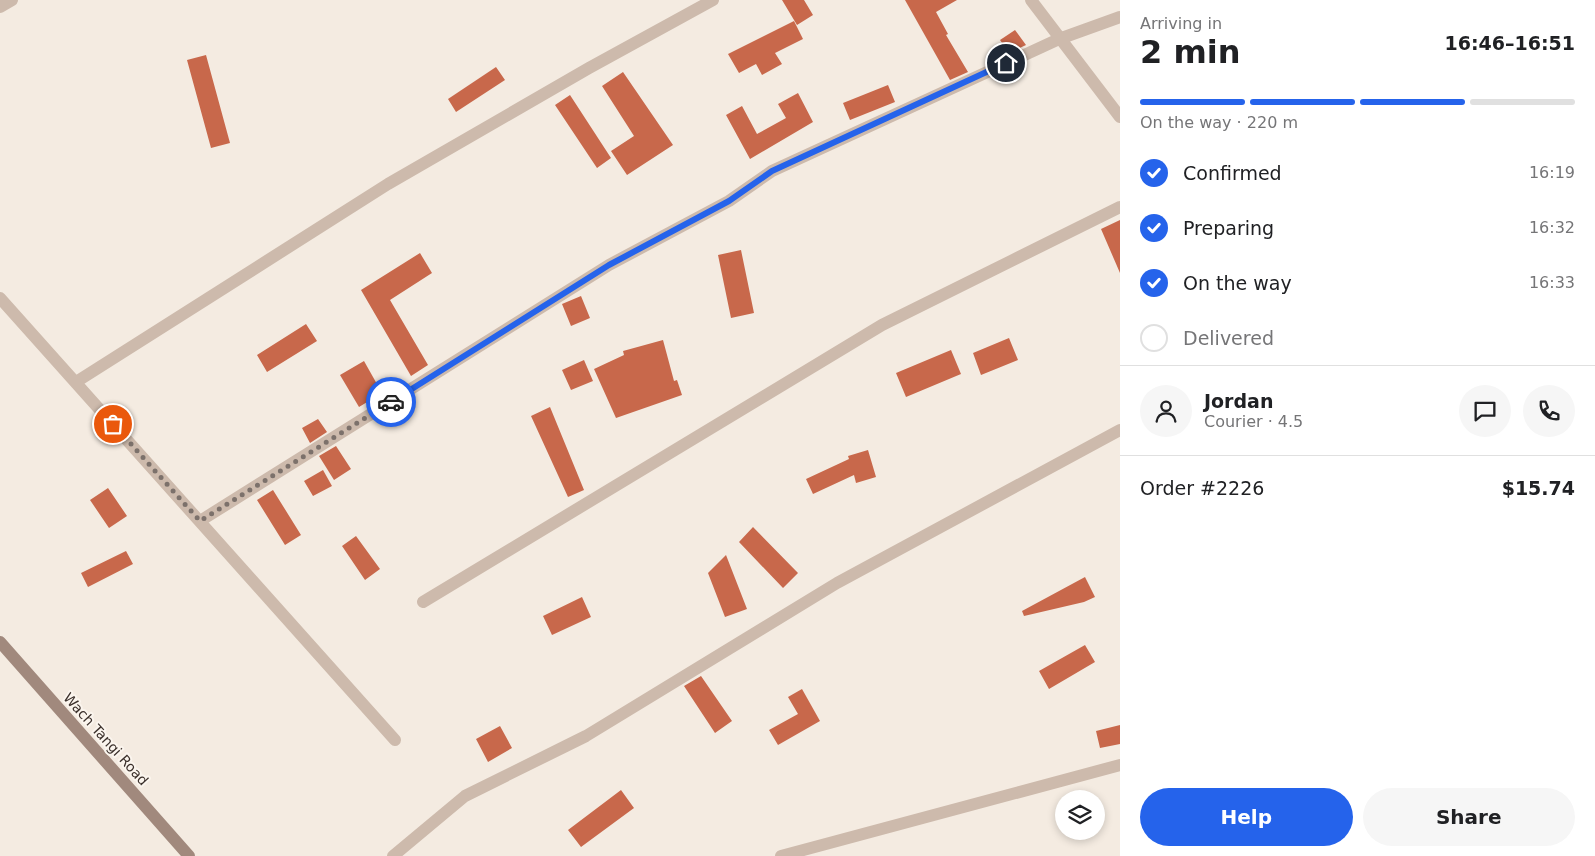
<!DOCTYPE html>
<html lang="en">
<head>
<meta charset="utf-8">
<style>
	:root { --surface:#fff; --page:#f6f6f6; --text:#202124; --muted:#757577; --line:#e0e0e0; --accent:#2563eb }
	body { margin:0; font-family:"DejaVu Sans",sans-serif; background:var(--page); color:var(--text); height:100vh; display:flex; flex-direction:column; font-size:19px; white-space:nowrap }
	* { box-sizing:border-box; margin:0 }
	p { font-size:16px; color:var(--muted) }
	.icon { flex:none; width:28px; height:28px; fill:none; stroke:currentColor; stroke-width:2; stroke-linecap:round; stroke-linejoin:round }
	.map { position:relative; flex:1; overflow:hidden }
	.side { display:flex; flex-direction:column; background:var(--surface); width:475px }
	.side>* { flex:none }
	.controls { position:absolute; left:1055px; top:790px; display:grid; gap:10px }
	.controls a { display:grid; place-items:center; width:50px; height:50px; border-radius:50%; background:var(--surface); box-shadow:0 2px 8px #0003; font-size:25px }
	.pin { position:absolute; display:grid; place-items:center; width:42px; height:42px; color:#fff; margin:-21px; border:2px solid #fff; border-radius:50%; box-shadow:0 1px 5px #0007 }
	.courier { position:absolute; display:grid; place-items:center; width:50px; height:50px; margin:-25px; border:4px solid #2563eb; border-radius:50%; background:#fff; color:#222; box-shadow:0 1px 6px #0007 }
	.summary em { font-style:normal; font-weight:700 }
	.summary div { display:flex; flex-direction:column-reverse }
	.summary { display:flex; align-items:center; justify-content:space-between; height:85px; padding:0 20px }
	h1 { font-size:32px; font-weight:700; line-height:38px }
	.bar { display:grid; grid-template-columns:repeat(4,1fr); gap:8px 5px; align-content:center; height:60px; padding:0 20px }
	.bar i { height:6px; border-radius:4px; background:var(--line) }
	.bar .active { background:var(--accent) }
	.bar p { grid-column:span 4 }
	.line { display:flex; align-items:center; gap:12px; padding:0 20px; border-top:1px solid var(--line) }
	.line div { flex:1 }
	.round { display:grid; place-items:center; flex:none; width:52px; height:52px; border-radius:26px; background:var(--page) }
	ol { padding:0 20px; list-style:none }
	li { display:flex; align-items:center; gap:15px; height:55px }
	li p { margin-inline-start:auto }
	li .icon { padding:5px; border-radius:50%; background:var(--accent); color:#fff; stroke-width:4 }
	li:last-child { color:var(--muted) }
	li i { width:28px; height:28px; border:2px solid var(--line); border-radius:50% }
	.action { display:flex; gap:10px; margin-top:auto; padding:10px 20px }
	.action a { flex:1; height:58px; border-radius:30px; background:var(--accent); color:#fff; font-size:20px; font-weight:700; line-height:58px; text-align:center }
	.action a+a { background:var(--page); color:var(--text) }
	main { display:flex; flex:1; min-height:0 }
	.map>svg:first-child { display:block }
	.building { fill:#c8684b }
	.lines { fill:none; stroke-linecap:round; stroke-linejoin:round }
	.street { stroke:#cdbaac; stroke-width:12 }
	.secondary { stroke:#a1897d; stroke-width:12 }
	.done { stroke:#7c716b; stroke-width:5; stroke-dasharray:0 9 }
	.route { stroke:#2563eb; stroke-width:6 }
	.labels { text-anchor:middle; stroke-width:4; stroke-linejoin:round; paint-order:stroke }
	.street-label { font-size:14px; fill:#3b302b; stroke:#fbf5ee }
</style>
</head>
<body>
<main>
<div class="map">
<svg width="1120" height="856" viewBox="0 0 1120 856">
	<rect width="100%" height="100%" fill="#f4ebe1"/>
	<path class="building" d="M 782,0 L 804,0 L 813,15 L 797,25 Z
		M 905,0 L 957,0 L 936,12 L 948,34 L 946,35 L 968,72 L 950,80 Z
		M 794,21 L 803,39 L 775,53 L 782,64 L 762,75 L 756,64 L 739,73 L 728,54 Z
		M 1015,30 L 1026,45 L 1009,53 L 1000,40 Z
		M 206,55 L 230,143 L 211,148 L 187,60 Z
		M 496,67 L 505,80 L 456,112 L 448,99 Z
		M 623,72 L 673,145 L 627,175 L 611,151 L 634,136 L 602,86 Z
		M 888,85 L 895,102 L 850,120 L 843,103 Z
		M 798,93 L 813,122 L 750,159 L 726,115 L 742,106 L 757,134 L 786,118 L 778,104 Z
		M 570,95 L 611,158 L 597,168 L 555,105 Z
		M 1120,220 L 1120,273 L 1101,229 Z
		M 741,250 L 754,313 L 731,318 L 718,255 Z
		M 420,253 L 432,273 L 390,300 L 428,365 L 411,376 L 361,290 Z
		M 581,296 L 590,318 L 571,326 L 562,304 Z
		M 306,324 L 317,341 L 267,372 L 257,355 Z
		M 1009,338 L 1018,360 L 981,375 L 973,353 Z
		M 663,340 L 674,381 L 677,380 L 682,395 L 616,418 L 594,369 L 624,355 L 623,351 Z
		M 951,350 L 961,374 L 906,397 L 896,373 Z
		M 584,360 L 593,381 L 571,390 L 562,370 Z
		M 364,361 L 382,393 L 359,407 L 340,375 Z
		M 550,407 L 584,490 L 568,497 L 531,416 Z
		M 318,419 L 327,432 L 310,443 L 302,428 Z
		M 336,446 L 351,469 L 334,480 L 319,456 Z
		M 868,450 L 876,477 L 856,483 L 854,475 L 813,494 L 806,479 L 849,459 L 848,456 Z
		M 323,470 L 332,486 L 313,496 L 304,481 Z
		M 108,488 L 127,516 L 109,528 L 90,500 Z
		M 273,490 L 301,535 L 285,545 L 257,500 Z
		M 753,527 L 798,573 L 783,588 L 739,542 Z
		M 356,536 L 380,569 L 365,580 L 342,546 Z
		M 126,551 L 133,564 L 88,587 L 81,573 Z
		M 726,555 L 747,609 L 725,617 L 708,573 Z
		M 1085,577 L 1095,597 L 1084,602 L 1024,616 L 1022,611 Z
		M 582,597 L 591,617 L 552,635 L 543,616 Z
		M 1085,645 L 1095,662 L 1049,689 L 1039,671 Z
		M 701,676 L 732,721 L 715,733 L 684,686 Z
		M 802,689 L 820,721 L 778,745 L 769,730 L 798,714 L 788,697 Z
		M 1120,725 L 1120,744 L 1100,748 L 1096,731 Z
		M 500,726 L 512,748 L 488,762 L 476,739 Z
		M 621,790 L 634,808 L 581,847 L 568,830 Z"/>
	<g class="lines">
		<path class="street" d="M 1031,0 L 1120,117
			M 0,7 L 12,0
			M 0,298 L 395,740
			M 76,382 L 388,184 L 589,68 L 713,0
			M 200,521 L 609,265 L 729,201 L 772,171 L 1059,39 L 1120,17
			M 423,602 L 882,325 L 1120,207
			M 393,856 L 465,796 L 586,736 L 837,583 L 1120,430
			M 781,856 L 1120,765"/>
		<path class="secondary" d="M 0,642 L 189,856"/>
	</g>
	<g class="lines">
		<path class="done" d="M 113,424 L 200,521 L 391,402"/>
		<path class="route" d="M 391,402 L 609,265 L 729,201 L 772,171 L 1006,63"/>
	</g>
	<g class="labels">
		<g class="street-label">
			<text transform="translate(106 739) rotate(48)" y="5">Wach Tangi Road</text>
		</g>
	</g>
</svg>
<div class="controls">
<a><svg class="icon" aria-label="layers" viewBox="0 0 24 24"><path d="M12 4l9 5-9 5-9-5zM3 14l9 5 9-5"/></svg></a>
</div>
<div class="pin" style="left:113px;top:424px;background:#ea580c"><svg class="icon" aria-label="bag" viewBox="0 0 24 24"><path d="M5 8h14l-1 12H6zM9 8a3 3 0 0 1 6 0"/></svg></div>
<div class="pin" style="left:1006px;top:63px;background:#1f2937"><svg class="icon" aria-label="home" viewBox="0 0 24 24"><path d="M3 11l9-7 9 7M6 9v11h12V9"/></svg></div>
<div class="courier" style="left:391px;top:402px"><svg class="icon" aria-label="car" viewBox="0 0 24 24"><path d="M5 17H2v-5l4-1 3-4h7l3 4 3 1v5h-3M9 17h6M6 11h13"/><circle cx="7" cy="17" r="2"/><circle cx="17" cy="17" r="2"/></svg></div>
</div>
<section class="side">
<div class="summary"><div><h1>2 min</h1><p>Arriving in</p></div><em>16:46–16:51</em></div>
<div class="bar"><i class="active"></i><i class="active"></i><i class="active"></i><i></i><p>On the way · 220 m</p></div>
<ol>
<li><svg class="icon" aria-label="check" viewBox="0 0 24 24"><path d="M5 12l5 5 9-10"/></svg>Confirmed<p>16:19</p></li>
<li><svg class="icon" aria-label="check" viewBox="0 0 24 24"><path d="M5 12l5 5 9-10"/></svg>Preparing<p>16:32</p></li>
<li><svg class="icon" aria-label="check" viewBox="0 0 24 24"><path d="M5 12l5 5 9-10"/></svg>On the way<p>16:33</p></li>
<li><i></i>Delivered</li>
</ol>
<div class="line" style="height:90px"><a class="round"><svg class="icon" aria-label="person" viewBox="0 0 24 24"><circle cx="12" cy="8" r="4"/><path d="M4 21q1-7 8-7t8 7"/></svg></a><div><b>Jordan</b><p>Courier · 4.5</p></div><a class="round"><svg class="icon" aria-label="chat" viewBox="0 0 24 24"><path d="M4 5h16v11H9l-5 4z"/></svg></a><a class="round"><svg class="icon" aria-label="phone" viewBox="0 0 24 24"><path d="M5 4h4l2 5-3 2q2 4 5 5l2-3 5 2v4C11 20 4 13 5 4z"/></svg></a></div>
<div class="line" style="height:65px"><div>Order #2226</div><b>$15.74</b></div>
<div class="action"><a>Help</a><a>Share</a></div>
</section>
</main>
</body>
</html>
